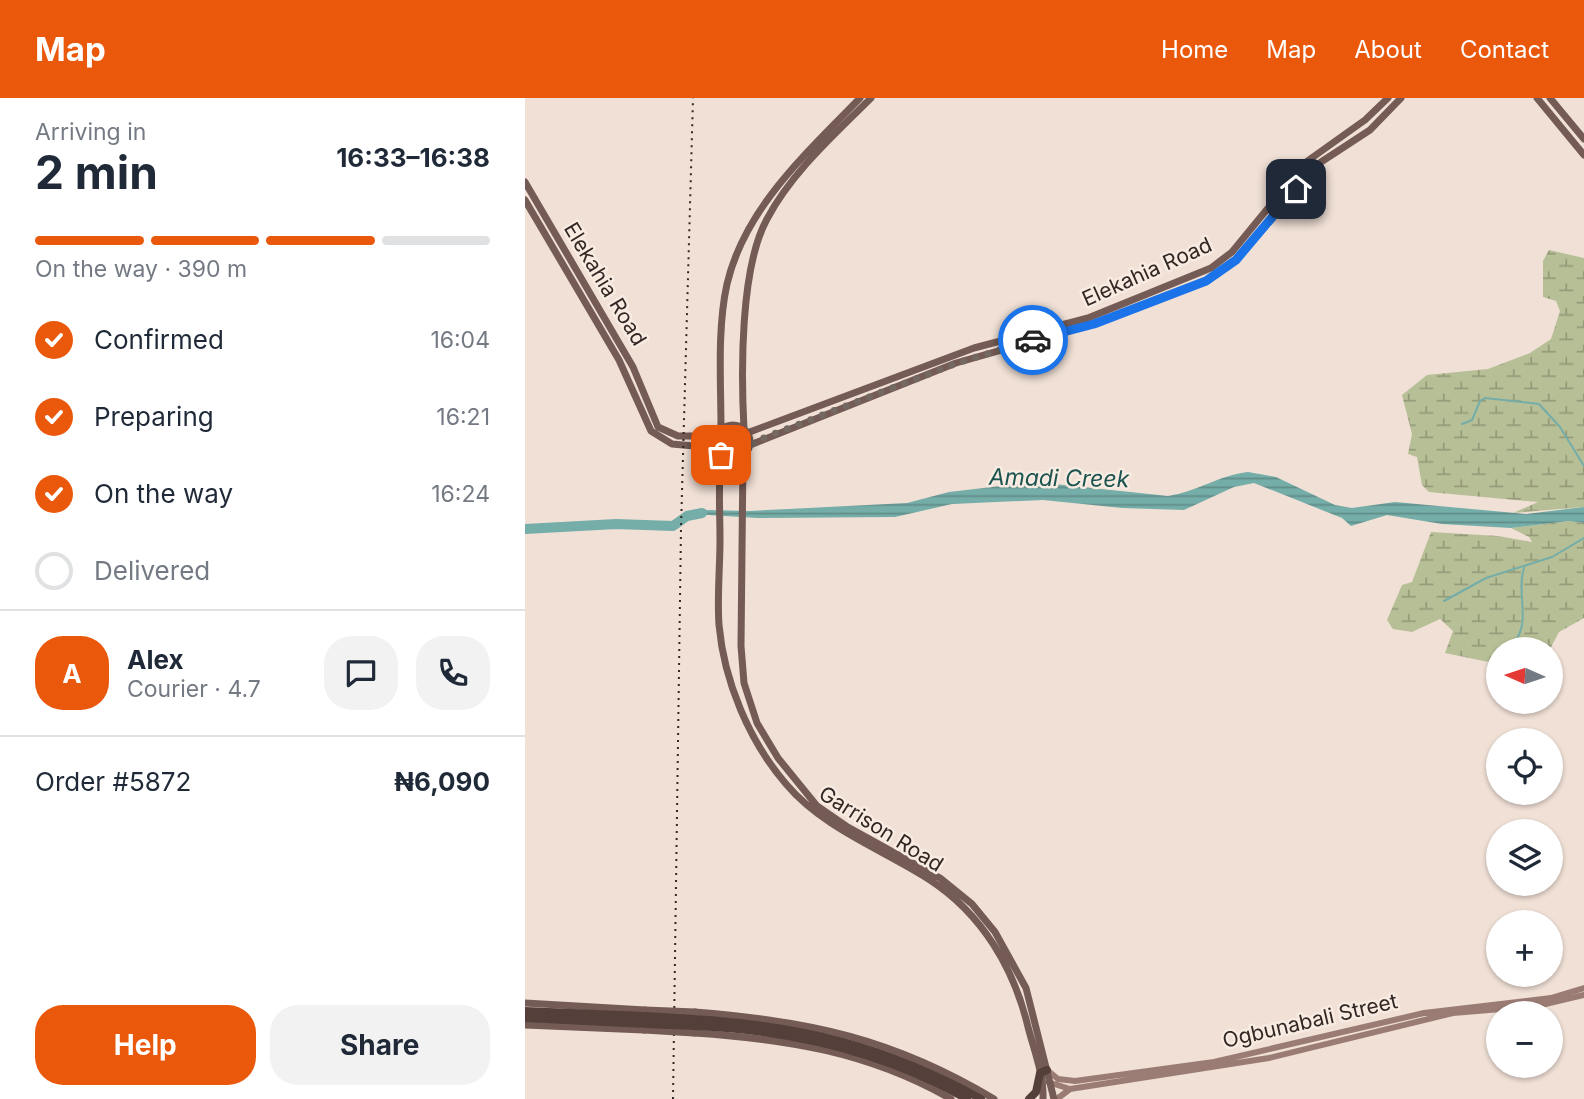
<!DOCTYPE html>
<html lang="en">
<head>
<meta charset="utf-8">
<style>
	:root { --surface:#fff; --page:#f2f2f3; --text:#1f2937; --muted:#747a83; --line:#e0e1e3; --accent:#ea580c }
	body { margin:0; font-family:Inter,sans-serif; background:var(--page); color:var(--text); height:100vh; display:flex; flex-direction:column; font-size:26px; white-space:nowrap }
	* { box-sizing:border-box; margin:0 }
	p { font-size:23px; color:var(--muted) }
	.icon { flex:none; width:38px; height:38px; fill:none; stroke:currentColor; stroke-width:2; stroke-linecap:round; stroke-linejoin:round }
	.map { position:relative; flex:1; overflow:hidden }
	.side { display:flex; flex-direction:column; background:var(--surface); width:525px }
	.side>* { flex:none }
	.needle { width:46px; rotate:273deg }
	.tools { position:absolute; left:961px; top:539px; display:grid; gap:14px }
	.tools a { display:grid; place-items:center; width:77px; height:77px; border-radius:50%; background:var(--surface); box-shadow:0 2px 5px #0004; font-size:35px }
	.pin { position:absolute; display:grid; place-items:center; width:60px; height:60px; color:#fff; margin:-30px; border-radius:14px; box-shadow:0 4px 10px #0006 }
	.courier { position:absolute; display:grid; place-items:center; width:70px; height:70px; margin:-35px; border:5px solid #1a73e8; border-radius:50%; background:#fff; color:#222; box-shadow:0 2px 9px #0007 }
	.summary em { font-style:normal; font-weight:700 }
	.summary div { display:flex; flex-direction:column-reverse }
	.summary { display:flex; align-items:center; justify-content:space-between; height:119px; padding:0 35px }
	h1 { font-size:46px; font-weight:700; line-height:52px }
	.bar { display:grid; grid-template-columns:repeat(4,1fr); gap:10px 7px; align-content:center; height:84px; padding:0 35px }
	.bar i { height:9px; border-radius:5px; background:var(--line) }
	.bar .current { background:var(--accent) }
	.bar p { grid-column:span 4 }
	.line { display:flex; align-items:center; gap:18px; padding:0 35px; border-top:2px solid var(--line) }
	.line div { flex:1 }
	.round { display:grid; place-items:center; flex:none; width:74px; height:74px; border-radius:28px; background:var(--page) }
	ol { padding:0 35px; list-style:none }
	li { display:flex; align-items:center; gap:21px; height:77px }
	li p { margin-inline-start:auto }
	li .icon { padding:7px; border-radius:50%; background:var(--accent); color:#fff; stroke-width:4 }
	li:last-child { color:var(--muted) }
	li i { width:38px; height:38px; border:4px solid var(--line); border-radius:50% }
	.action { display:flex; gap:14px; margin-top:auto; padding:14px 35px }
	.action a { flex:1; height:80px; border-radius:28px; background:var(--accent); color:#fff; font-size:28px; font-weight:700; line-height:80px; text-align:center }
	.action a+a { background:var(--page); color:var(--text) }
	header { display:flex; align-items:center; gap:42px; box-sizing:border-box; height:98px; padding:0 35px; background:var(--accent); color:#fff }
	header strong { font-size:33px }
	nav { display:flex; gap:38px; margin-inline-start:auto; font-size:24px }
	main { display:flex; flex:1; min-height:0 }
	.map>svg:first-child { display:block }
	.wetland { fill:url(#wetland-marsh) }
	.water { fill:url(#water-rules) }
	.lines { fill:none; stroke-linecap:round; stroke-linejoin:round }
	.stream { stroke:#75ada8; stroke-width:2 }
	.river { stroke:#75ada8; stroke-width:10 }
	.secondary { stroke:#9b7c74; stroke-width:6 }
	.primary { stroke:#755b55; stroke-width:7 }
	.highway { stroke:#543f3b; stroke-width:8 }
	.rail { stroke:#322724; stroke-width:2; stroke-dasharray:2 5; stroke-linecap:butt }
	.primary-bridge { stroke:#755b55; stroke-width:7 }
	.highway-bridge { stroke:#543f3b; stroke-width:8 }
	.done { stroke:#746862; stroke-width:7; stroke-dasharray:0 12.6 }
	.route { stroke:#1a73e8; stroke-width:9 }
	.labels { text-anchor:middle; stroke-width:5; stroke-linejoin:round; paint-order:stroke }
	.street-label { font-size:21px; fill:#322724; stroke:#f8ebe1 }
	.water-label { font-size:23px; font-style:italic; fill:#1a534f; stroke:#f8ebe1 }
</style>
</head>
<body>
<header>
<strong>Map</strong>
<nav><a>Home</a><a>Map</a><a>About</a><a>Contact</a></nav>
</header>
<main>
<section class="side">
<div class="summary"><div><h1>2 min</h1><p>Arriving in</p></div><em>16:33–16:38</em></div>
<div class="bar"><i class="current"></i><i class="current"></i><i class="current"></i><i></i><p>On the way · 390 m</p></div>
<ol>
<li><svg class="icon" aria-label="check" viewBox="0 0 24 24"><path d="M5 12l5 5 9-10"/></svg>Confirmed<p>16:04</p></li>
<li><svg class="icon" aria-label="check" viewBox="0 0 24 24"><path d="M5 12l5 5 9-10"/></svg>Preparing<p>16:21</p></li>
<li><svg class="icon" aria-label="check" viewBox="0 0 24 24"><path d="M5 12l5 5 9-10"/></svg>On the way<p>16:24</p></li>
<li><i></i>Delivered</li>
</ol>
<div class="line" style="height:126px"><b class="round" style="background:var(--accent);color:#fff">A</b><div><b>Alex</b><p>Courier · 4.7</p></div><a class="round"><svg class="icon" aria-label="chat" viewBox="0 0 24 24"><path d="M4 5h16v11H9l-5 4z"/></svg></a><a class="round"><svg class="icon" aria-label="phone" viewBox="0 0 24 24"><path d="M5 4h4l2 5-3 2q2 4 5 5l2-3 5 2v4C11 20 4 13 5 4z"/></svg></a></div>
<div class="line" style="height:91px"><div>Order #5872</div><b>₦6,090</b></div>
<div class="action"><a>Help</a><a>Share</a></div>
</section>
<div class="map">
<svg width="1059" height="1001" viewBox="0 0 1059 1001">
	<defs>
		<pattern id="wetland-marsh" width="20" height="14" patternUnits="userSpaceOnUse" patternTransform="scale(1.75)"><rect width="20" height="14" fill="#b7bf96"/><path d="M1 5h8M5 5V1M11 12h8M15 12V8" fill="none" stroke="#959b7a"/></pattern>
		<pattern id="water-rules" width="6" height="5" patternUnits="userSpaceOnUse" patternTransform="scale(1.75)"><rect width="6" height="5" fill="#75ada8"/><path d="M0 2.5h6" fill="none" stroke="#618d89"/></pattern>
	</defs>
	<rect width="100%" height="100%" fill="#f0e0d6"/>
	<path class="wetland" d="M 1024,152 L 1059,160 L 1059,409 L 988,415 L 1013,404 L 904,394 L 897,387 L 892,359 L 883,356 L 887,336 L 877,297 L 902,277 L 963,271 L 1005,255 L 1026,241 L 1035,213 L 1031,203 L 1018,199 L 1018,163 Z
		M 1044,423 L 1059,425 L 1059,520 L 1034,534 L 1025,551 L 973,551 L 973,566 L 920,555 L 928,533 L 915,521 L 887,534 L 868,531 L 862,522 L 877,487 L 887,484 L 906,434 L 973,438 L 1007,444 L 1004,439 L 986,430 Z"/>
	<path class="water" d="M 723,374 L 751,379 L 810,407 L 827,410 L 870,404 L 1001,416 L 1059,409 L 1059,425 L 1044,423 L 986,430 L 917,426 L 862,417 L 826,428 L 817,420 L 729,385 L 709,389 L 659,412 L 597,410 L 518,402 L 427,406 L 370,419 L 233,420 L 166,416 L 180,412 L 224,413 L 382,405 L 424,394 L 510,384 L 643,398 C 671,394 695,377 723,374 Z"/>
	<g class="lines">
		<path class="stream" d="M 937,326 L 947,322 L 955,303 L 960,300 L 1014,306 L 1035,329 L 1059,368
			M 919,503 L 961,480 L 1027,459 L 1059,440
			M 990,543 C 1006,524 991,493 999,470"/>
		<path class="river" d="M 0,431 L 91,426 L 148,428 L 162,418 L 177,415"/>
		<path class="secondary" d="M 522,972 L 533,981 L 550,983 L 689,964 L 899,915 L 1026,900 L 1059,890
			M 523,984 L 545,991
			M 532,1001 L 545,991 L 744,960 L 928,915 L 1012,908 L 1059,897"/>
		<path class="primary" d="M 1012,0 L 1059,57
			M 1025,0 L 1059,41
			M 0,84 L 108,269 L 133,329 L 153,338 L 192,338
			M 0,102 L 94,262 L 126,333 L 147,346 L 191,350
			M191 344a17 17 0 1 1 34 0a17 17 0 1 1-34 0Z
			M 196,331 C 196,284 192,231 202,186 C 220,109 283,54 335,0
			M 219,331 C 216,275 215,170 242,121 C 267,74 309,37 346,0
			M 222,335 L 449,250 L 563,220 L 686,170 L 707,154 L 781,64 L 840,22 L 863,0
			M 225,347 L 431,265 L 569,226 L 681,183 L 711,162 L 796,64 L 845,32 L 876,0
			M 196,357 C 193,385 195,414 195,442 C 195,470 192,498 194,527 C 199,583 224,643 261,686 C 299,731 357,751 405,782 C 457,816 489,870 503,929 C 509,952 519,977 518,1001
			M 218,358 L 216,548 L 219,585 L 232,625 L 253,660 L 292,708 L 321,728 L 415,780 L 447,806 L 470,834 L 501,890 L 529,1001
			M 0,905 L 120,912
			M 170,914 C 285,923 369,941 469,1001
			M 0,927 L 119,932
			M 169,935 C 262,941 344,954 426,1001"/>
		<path class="highway" d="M 0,913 L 120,918
			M 0,920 L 120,926
			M 169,921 C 277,928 362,948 456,1001
			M 169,928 C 265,932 357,953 442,1001
			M 504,1001 L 511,994 L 515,975 L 522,972"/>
		<path class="rail" d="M 148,1001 L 156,430 L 168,0"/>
		<path class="primary-bridge" d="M 120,912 L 170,914
			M 119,932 L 169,935"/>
		<path class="highway-bridge" d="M 120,918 L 169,921
			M 120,926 L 169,928"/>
	</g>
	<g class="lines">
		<path class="done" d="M 196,357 L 213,360 L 225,347 L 241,339 L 432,265 L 508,242"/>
		<path class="route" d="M 508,242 L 569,226 L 681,183 L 711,162 L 771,91"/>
	</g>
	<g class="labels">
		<g class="street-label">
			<text transform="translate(622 174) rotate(-24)" y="7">Elekahia Road</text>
			<text transform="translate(80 186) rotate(59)" y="7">Elekahia Road</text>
			<text transform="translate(356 731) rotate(32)" y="7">Garrison Road</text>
			<text transform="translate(785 923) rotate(-13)" y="7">Ogbunabali Street</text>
		</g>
		<g class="water-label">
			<text transform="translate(534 380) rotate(1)" y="8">Amadi Creek</text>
		</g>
	</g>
</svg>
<div class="tools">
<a><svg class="needle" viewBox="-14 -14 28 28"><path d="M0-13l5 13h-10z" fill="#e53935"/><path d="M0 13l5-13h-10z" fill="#747a83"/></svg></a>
<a><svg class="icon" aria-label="locate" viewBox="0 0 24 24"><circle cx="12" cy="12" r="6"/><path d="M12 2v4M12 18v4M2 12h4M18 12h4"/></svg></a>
<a><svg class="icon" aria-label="layers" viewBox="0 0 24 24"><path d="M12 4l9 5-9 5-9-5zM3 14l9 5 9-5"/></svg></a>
<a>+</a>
<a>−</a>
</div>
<div class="pin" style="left:196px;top:357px;background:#ea580c"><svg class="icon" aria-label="bag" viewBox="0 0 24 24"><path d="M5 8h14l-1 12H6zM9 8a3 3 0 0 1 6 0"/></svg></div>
<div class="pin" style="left:771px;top:91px;background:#1f2937"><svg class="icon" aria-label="home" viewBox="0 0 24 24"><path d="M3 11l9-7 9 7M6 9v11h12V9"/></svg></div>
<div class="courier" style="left:508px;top:242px"><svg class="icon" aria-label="car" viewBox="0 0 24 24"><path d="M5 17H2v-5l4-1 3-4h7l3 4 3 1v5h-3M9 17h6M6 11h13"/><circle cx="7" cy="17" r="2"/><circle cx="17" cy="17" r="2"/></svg></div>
</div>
</main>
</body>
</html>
